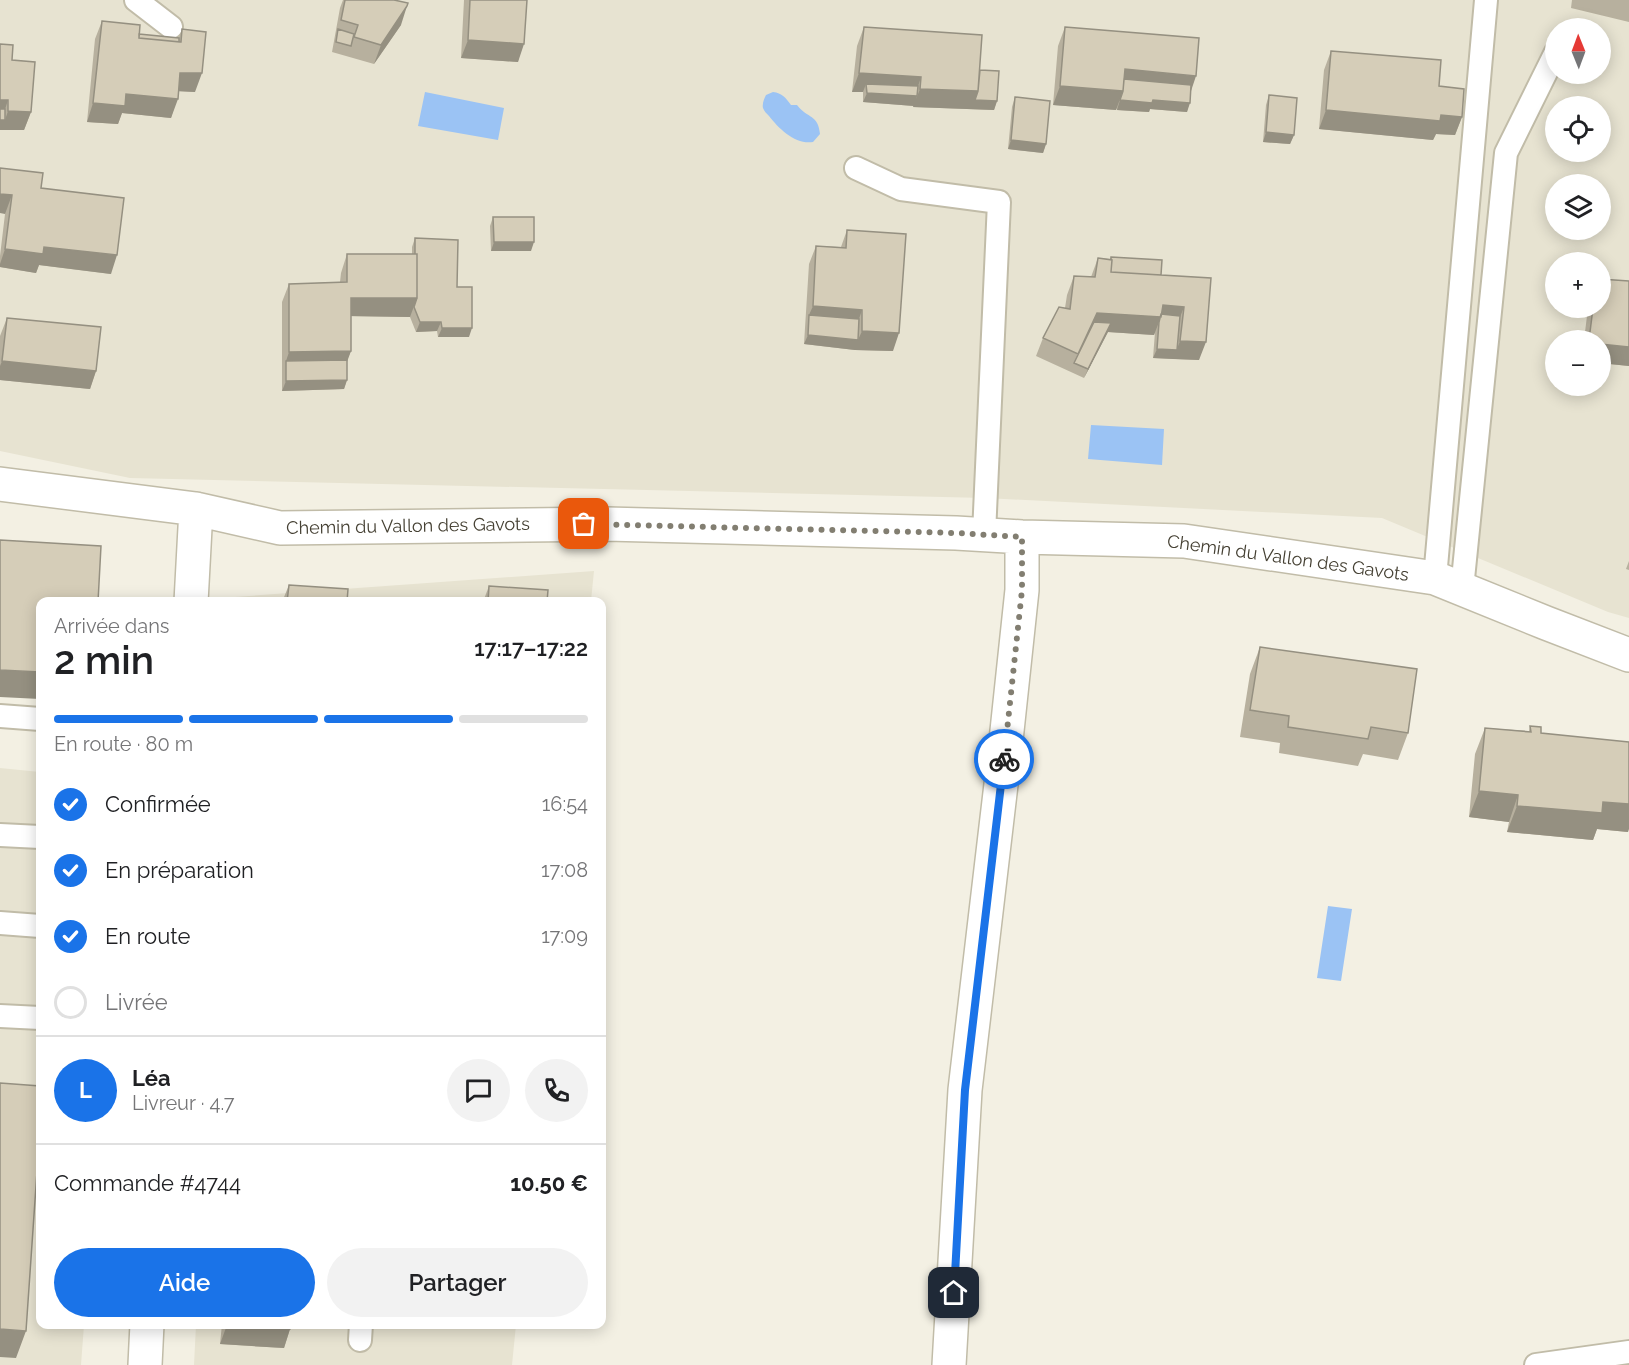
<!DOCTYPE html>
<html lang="fr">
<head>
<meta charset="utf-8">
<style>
	:root { --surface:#fff; --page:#f2f2f2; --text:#202124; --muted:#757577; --line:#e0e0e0; --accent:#1a73e8 }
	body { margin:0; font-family:Raleway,sans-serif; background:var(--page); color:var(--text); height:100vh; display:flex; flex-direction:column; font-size:22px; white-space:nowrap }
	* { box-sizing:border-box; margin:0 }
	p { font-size:20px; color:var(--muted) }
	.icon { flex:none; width:33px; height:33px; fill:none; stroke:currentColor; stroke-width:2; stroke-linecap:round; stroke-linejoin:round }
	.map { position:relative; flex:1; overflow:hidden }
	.details { position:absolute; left:36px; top:597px; width:570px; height:732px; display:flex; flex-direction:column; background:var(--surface); border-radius:12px; box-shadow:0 3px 15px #0003 }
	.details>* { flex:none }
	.needle { width:39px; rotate:359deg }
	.fabs { position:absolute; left:1545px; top:18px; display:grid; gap:12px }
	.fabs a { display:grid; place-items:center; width:66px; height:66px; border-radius:50%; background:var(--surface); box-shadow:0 3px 15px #0003; font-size:30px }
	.pin { position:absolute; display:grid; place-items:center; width:51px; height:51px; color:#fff; margin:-26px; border-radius:12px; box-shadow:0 3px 9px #0006 }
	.courier { position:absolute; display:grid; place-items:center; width:60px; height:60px; margin:-30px; border:4px solid #1a73e8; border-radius:50%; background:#fff; color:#222; box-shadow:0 2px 8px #0007 }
	.headline em { font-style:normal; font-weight:600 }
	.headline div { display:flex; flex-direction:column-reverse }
	.headline { display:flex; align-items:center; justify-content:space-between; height:102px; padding:0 18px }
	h1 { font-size:39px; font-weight:600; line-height:45px }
	.bar { display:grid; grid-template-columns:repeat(4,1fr); gap:9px 6px; align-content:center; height:72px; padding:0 18px }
	.bar i { height:8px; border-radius:4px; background:var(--line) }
	.bar .selected { background:var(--accent) }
	.bar p { grid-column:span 4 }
	.line { display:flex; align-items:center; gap:15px; padding:0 18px; border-top:2px solid var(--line) }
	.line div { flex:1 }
	.round { display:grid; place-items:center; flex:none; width:63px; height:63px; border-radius:32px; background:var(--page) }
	ol { padding:0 18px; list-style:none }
	li { display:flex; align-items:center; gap:18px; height:66px }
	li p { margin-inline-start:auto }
	li .icon { padding:6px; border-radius:50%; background:var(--accent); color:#fff; stroke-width:4 }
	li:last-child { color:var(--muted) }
	li i { width:33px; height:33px; border:3px solid var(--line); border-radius:50% }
	.button { display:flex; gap:12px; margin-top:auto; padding:12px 18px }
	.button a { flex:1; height:69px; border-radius:36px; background:var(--accent); color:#fff; font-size:24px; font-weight:600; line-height:69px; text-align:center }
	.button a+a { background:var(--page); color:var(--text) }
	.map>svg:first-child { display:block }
	.residential { fill:#e7e3d1; fill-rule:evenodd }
	.water { fill:#9bc3f4 }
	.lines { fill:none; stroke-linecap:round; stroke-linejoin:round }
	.service-casing { stroke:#c1bca8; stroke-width:26 }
	.minor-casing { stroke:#c1bca8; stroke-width:36 }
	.service { stroke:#fff; stroke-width:22 }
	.minor { stroke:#fff; stroke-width:33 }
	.wall { fill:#b7b09e }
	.shaded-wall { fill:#959081 }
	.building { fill:#d5cdb8; stroke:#959081; stroke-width:1.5 }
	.done { stroke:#827e71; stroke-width:6; stroke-dasharray:0 10.8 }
	.route { stroke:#1a73e8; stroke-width:8 }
	.labels { text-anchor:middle; stroke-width:6; stroke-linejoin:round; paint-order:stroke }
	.street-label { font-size:18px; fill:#454033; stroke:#fff }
</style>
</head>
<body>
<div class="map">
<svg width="1629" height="1365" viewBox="0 0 1629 1365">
	<rect width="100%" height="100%" fill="#f3f0e3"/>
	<path class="residential" d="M 0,0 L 1629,0 L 1629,618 L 1608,612 L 1382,518 L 985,498 L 130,478 L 0,451 ZM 1556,28 L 1600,28 L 1600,74 L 1556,74 ZM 1556,106 L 1600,106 L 1600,152 L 1556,152 ZM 1556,184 L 1600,184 L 1600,230 L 1556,230 ZM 1556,262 L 1600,262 L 1600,308 L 1556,308 ZM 1556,340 L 1600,340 L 1600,386 L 1556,386 Z
		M 594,571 L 591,601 L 234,602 L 235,597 Z
		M 0,768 L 40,772 L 40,1324 L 84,1325 L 81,1365 L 0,1365 Z
		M 196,1325 L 516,1325 L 512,1365 L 194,1365 Z"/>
	<path class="water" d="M 425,92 L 504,108 L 498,140 L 418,126 Z
		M 773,92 C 782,93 786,98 791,105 L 797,105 C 808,119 818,114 820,134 L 813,142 C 796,145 779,129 769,116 C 767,114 764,111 763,108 C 762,104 764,99 766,95 Z
		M 1091,425 L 1164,429 L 1162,465 L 1088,459 Z
		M 1328,906 L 1352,909 L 1341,981 L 1317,978 Z"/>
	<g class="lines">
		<defs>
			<path id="service" d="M 136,0 L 171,27
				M 856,168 L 901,189 L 999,202 L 984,534
				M 1435,578 L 1486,0
				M 1462,589 L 1506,153 L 1556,52
				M 0,716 L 40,719
				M 0,835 L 40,837
				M 0,923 L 40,926
				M 0,1016 L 40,1018
				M 360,1340 L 361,1324
				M 1536,1365 L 1629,1352"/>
			<path id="minor" d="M 0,484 L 196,509 L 280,528 L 607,524 L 956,533 L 1022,537 L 1184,541 L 1435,578 L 1546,623 L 1629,655
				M 191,602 L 196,509
				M 145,1365 L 147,1324
				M 949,1365 L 965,1090 L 1004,759 L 1022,590 L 1022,537"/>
		</defs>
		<use href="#service" class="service-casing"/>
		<use href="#minor" class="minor-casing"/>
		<use href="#service" class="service"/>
		<use href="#minor" class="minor"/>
	</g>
	<path class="wall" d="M 343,0 L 394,0 L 401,25 L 374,64 L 332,52 L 340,8 Z
		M 464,0 L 527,0 L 518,62 L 461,58 Z
		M 1572,0 L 1629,0 L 1629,22 L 1571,8 Z
		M 102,21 L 139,34 L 179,38 L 182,29 L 195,92 L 179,91 L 171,118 L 122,113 L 118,124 L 87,122 L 95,39 Z
		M 864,27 L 980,70 L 997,101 L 994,110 L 913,107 L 914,106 L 863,102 L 863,92 L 852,92 L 857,46 Z
		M 1065,27 L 1191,90 L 1187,112 L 1150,109 L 1149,112 L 1117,110 L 1117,108 L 1116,110 L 1053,105 L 1058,46 Z
		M 1331,51 L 1439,86 L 1462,117 L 1455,135 L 1436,134 L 1433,140 L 1319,129 L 1324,70 Z
		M 12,60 L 31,112 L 24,130 L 0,130 Z
		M 1269,95 L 1294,135 L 1290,144 L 1263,142 L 1266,105 Z
		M 1015,97 L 1046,144 L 1043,153 L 1008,149 L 1012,107 Z
		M 0,168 L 41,188 L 111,274 L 39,265 L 36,273 L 0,267 L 0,256 L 5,214 Z
		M 493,217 L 531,251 L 491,251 L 490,226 Z
		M 847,230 L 893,351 L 855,350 L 804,344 L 809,264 L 816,246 L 841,247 Z
		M 415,238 L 457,287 L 469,337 L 438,337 L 437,331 L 416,332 L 410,317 L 351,316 L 351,351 L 347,360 L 347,380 L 344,389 L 282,391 L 282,302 L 289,284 L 340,282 L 341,273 L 347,254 L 412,254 L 412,247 Z
		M 1111,257 L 1161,275 L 1211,278 L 1199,360 L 1153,358 L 1155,332 L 1154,335 L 1108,332 L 1084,378 L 1036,356 L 1043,338 L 1065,308 L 1067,295 L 1074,276 L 1091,277 L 1098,258 L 1110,259 Z
		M 1629,281 L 1629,366 L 1600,363 L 1600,340 L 1584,340 L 1588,308 L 1600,308 Z
		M 7,318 L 96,371 L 90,389 L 0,380 L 0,336 Z
		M 1629,561 L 1629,570 L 1626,569 Z
		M 289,585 L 347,602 L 282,602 Z
		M 489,586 L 547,602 L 483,602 Z
		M 1260,647 L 1408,733 L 1398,760 L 1363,754 L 1358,766 L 1279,753 L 1280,743 L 1240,737 L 1250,674 Z
		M 1530,726 L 1541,733 L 1628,832 L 1597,829 L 1593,840 L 1507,832 L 1509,822 L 1469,817 L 1475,754 L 1485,728 L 1529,731 Z
		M 222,1324 L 291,1324 L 290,1329 L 284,1348 L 220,1344 Z"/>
	<path class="shaded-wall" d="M 407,6 L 401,25 L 374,64 L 381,45 Z
		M 468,40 L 524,44 L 518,62 L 461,58 Z
		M 1125,69 L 1196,76 L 1190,94 L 1121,88 Z
		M 180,73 L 202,73 L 195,92 L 174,91 Z
		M 859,73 L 921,77 L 915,96 L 917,96 L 914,106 L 863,102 L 867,93 L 866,84 L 863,92 L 852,92 Z
		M 1060,86 L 1123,91 L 1116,110 L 1053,105 Z
		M 920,89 L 978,91 L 997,101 L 994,110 L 913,107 Z
		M 126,94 L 178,99 L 171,118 L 122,113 L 118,124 L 87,122 L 93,103 Z
		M 0,100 L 8,100 L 2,119 L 0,118 Z
		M 1120,100 L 1153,100 L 1190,103 L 1187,112 L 1150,109 L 1149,112 L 1117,110 Z
		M 1326,110 L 1441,115 L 1462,117 L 1455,135 L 1436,134 L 1433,140 L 1319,129 Z
		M 8,111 L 31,112 L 24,130 L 0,130 L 0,120 L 5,120 Z
		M 1266,132 L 1294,135 L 1290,144 L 1263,142 Z
		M 1011,140 L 1046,144 L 1043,153 L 1008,149 Z
		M 0,194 L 12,195 L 5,214 L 0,213 Z
		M 494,242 L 534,242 L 531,251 L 491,251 Z
		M 44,247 L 117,255 L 111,274 L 39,265 L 36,273 L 0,267 L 0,264 L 5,249 Z
		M 351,298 L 417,298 L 410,317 L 344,316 Z
		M 1163,305 L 1184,307 L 1177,325 L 1159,322 L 1154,335 L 1108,332 L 1084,378 L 1088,369 L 1074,363 L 1097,313 Z
		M 813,306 L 862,310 L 856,328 L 809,315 Z
		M 420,322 L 441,322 L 437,331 L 416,332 Z
		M 442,328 L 472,328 L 469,337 L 438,337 Z
		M 862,331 L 899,333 L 893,351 L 855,350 L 804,344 L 808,335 L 858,340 Z
		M 1180,341 L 1206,342 L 1199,360 L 1173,359 Z
		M 1600,344 L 1629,347 L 1629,366 L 1600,363 Z
		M 1157,349 L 1177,350 L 1173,359 L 1153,358 Z
		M 351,351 L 344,370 L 286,361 L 289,352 Z
		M 2,361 L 96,371 L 90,389 L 0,380 L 0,366 Z
		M 347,380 L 344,389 L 282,391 L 286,381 Z
		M 0,670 L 40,672 L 40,699 L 0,697 Z
		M 1479,791 L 1518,795 L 1509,822 L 1469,817 Z
		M 1603,802 L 1629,804 L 1629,829 L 1628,832 L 1597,829 L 1593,840 L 1507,832 L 1517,806 Z
		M 227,1325 L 290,1329 L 284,1348 L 220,1344 Z
		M 0,1329 L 26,1331 L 16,1358 L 0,1357 Z"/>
	<path class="building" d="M 345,0 L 394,0 L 408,3 L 407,6 L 381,45 L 354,37 L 358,25 L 341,20 Z
		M 470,0 L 527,0 L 524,44 L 468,40 Z
		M 102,21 L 140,25 L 139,38 L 181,42 L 182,29 L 206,32 L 202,73 L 180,73 L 178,99 L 126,94 L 125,106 L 93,103 Z
		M 864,27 L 982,35 L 978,91 L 920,89 L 921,77 L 859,73 Z
		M 1065,27 L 1199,38 L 1196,76 L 1125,69 L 1123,91 L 1060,86 Z
		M 338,29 L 354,34 L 351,46 L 336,42 Z
		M 139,34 L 179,38 L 179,42 L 139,38 Z
		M 0,44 L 13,45 L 12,60 L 35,62 L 31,112 L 8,111 L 8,100 L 0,100 Z
		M 1331,51 L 1441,60 L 1439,86 L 1464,89 L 1462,117 L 1441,115 L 1440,121 L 1326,110 Z
		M 980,70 L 999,71 L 997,101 L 975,100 L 978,91 Z
		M 1124,79 L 1191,85 L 1190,103 L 1153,100 L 1152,103 L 1120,100 L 1123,91 Z
		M 866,84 L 918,86 L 917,96 L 867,93 Z
		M 1269,95 L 1297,98 L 1294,135 L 1266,132 Z
		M 1015,97 L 1050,101 L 1046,144 L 1011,140 Z
		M 0,109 L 5,109 L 5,120 L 0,120 Z
		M 0,168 L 43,173 L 41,188 L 124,198 L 117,255 L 44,247 L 43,254 L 5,249 L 12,195 L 0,194 Z
		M 493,217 L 534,217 L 534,242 L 494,242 Z
		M 847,230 L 906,234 L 899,333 L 862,331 L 862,310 L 813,306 L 816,246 L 846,248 Z
		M 415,238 L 458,240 L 457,287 L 472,287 L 472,328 L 442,328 L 441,322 L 420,322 L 414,307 L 417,298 L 417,254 L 415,254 Z
		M 347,254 L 417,254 L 417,298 L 351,298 L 351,351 L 289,352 L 289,284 L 347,282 Z
		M 1111,257 L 1162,260 L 1161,275 L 1111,272 L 1112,260 L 1111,259 Z
		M 1098,258 L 1112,260 L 1111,272 L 1211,278 L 1206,342 L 1180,341 L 1184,307 L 1163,305 L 1161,317 L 1097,313 L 1078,354 L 1043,338 L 1059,307 L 1070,309 L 1074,276 L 1095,277 Z
		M 1600,279 L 1629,281 L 1629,347 L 1600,344 L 1600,340 L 1589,340 L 1593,308 L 1600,308 Z
		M 1161,314 L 1180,316 L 1177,350 L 1157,349 L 1159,322 Z
		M 809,315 L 859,319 L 858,340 L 808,335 Z
		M 7,318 L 101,327 L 96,371 L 2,361 Z
		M 1094,322 L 1111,323 L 1088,369 L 1074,363 Z
		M 347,360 L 347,380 L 286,381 L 286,361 Z
		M 0,540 L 101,546 L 98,602 L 40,602 L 40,672 L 0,670 Z
		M 289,585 L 348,589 L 347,602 L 287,602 Z
		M 489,586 L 548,590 L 547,602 L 488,602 Z
		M 1260,647 L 1417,669 L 1408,733 L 1371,727 L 1368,739 L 1288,727 L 1289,716 L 1250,710 Z
		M 1530,726 L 1541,727 L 1541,733 L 1629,742 L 1629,804 L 1603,802 L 1602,813 L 1517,806 L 1518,795 L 1479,791 L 1485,728 L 1531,732 Z
		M 0,1083 L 40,1086 L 40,1128 L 26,1331 L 0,1329 Z
		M 227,1324 L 291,1324 L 290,1329 L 227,1325 Z"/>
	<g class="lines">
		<path class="done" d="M 584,524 L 956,533 L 1022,537 L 1022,590 L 1004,759"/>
		<path class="route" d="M 954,1293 L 965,1090 L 1004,759"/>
	</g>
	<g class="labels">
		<g class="street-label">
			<text transform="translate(408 526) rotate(-1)" y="6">Chemin du Vallon des Gavots</text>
			<text transform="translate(1288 558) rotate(8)" y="6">Chemin du Vallon des Gavots</text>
		</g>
	</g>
</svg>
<div class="fabs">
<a><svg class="needle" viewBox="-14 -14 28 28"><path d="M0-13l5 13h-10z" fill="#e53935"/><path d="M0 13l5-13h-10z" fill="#757577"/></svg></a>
<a><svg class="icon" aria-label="locate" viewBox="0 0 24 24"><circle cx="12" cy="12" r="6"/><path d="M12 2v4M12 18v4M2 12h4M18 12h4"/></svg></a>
<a><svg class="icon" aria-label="layers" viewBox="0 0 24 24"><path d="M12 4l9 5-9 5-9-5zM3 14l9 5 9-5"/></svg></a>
<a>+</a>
<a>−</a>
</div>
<div class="pin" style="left:584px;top:524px;background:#ea580c"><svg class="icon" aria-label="bag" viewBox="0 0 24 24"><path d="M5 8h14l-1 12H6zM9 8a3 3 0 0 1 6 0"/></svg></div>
<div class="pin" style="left:954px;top:1293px;background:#1f2937"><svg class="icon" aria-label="home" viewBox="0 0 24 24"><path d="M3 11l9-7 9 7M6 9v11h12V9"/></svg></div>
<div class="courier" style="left:1004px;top:759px"><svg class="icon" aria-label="bike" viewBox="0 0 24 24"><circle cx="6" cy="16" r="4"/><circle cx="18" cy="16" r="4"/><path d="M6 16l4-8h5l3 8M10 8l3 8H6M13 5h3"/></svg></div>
<section class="details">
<div class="headline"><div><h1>2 min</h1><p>Arrivée dans</p></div><em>17:17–17:22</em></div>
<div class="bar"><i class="selected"></i><i class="selected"></i><i class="selected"></i><i></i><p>En route · 80 m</p></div>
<ol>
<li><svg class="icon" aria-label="check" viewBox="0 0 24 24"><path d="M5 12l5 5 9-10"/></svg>Confirmée<p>16:54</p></li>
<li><svg class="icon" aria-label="check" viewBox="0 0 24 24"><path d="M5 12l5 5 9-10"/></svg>En préparation<p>17:08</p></li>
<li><svg class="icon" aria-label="check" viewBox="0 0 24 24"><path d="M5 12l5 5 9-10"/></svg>En route<p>17:09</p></li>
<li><i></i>Livrée</li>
</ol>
<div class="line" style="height:108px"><b class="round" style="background:var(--accent);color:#fff">L</b><div><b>Léa</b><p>Livreur · 4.7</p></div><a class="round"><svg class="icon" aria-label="chat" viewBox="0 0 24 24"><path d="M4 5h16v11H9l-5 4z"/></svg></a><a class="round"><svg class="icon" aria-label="phone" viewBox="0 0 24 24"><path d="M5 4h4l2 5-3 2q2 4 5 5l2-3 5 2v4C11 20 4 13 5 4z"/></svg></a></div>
<div class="line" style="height:78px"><div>Commande #4744</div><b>10.50 €</b></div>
<div class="button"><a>Aide</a><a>Partager</a></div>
</section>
</div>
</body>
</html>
